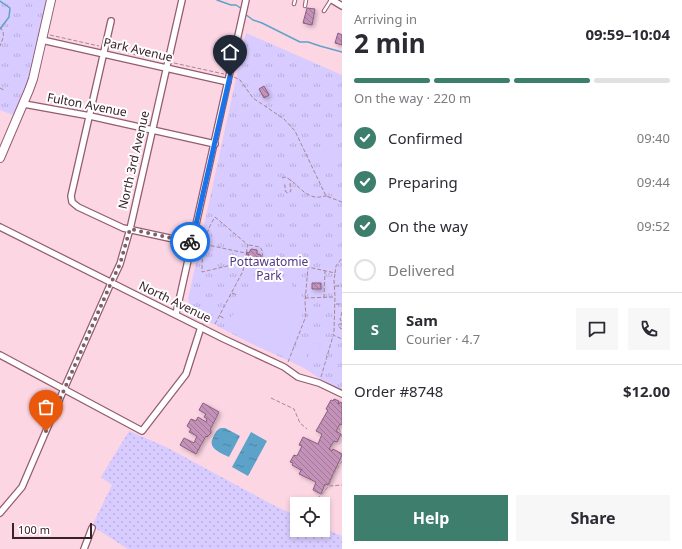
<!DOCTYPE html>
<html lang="en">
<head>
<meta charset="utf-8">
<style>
	:root { --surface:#fff; --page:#f7f7f7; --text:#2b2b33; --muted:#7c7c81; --line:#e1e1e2; --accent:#3d7e6d }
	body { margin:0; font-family:"Noto Sans",sans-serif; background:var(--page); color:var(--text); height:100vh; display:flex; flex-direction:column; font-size:15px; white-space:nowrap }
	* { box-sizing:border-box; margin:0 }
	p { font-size:13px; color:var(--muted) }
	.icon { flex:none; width:22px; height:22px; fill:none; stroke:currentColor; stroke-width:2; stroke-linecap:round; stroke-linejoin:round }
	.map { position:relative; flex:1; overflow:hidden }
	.drawer { display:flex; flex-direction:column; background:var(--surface); width:340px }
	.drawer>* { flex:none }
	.buttons { position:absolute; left:290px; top:497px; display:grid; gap:8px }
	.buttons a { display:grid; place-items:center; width:40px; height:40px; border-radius:0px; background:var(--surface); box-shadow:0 2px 6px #0003; font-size:20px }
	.scale { position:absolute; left:12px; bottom:10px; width:80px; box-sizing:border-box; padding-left:4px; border:2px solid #382029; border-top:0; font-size:11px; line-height:14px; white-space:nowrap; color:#382029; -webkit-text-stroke:3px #fff; paint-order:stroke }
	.pin { position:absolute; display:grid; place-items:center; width:34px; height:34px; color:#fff; margin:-41px -17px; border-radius:50% 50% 50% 0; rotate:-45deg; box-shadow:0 0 4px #0007 }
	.pin .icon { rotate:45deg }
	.courier { position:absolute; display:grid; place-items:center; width:40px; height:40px; margin:-20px; border:3px solid #1a73e8; border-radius:50%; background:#fff; color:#222; box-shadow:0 1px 5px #0007 }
	.headline em { font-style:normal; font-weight:700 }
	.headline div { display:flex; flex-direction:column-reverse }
	.headline { display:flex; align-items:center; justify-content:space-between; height:68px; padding:0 12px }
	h1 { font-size:26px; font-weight:700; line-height:30px }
	.bar { display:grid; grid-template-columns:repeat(4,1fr); gap:6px 4px; align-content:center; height:48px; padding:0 12px }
	.bar i { height:5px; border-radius:3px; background:var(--line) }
	.bar .on { background:var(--accent) }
	.bar p { grid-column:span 4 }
	.line { display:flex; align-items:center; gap:10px; padding:0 12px; border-top:1px solid var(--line) }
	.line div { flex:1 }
	.round { display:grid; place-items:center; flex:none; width:42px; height:42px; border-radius:0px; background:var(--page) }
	ol { padding:0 12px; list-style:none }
	li { display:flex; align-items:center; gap:12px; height:44px }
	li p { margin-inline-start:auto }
	li .icon { padding:4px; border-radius:50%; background:var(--accent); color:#fff; stroke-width:4 }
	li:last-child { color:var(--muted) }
	li i { width:22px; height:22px; border:2px solid var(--line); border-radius:50% }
	.cta { display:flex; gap:8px; margin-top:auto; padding:8px 12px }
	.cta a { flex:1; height:46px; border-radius:0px; background:var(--accent); color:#fff; font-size:16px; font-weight:700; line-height:46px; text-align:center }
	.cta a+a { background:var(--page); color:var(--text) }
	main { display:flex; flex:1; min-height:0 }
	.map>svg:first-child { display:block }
	.grass { fill:url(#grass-dots) }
	.park { fill:url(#park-tufts) }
	.pitch { fill:#d7cbff }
	.water { fill:url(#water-ripples) }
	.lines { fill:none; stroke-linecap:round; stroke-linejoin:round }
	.stream { stroke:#5da2c9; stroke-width:1.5 }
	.building { fill:url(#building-back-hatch); stroke:#8b5d81; filter:url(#shadow) }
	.lane-casing { stroke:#945c72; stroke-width:4.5 }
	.street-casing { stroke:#945c72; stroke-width:8 }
	.secondary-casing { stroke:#945c72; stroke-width:10 }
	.path { stroke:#a78792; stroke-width:1; stroke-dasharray:4 2; stroke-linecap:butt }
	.lane { stroke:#fff; stroke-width:2.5 }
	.street { stroke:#fff; stroke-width:5.5 }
	.secondary { stroke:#fff; stroke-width:8 }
	.done { stroke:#7d606a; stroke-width:4; stroke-dasharray:0 7.2 }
	.route { stroke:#1a73e8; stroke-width:5 }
	.labels { text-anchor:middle; stroke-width:4; stroke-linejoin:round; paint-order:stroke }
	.street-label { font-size:12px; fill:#382029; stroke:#fff }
	.park-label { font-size:12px; fill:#503983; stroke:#fff }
</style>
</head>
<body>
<main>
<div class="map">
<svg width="342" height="549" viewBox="0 0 342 549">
	<defs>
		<pattern id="grass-dots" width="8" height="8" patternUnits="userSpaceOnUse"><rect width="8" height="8" fill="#d7cbff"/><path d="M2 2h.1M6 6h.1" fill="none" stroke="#b9aedb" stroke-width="1.8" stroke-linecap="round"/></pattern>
		<pattern id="park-tufts" width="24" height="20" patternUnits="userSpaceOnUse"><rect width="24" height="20" fill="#d7cbff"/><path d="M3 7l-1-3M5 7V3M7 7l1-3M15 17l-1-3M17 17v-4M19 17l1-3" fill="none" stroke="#b9aedb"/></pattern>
		<pattern id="water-ripples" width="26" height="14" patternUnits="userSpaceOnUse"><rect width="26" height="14" fill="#5da2c9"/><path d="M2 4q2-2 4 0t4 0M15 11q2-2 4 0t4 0" fill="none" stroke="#4e84a3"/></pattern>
		<pattern id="building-back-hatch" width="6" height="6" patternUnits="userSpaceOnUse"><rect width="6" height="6" fill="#c492b9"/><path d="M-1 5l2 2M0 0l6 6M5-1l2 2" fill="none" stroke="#a07796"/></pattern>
		<filter id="shadow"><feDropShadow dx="2" dy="2" stdDeviation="2" flood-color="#0004"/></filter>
	</defs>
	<rect width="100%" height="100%" fill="#fdd6e4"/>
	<path class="grass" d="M 129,431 L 166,447 L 275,506 L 297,516 L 297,530 L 323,530 L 323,528 L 342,536 L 342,549 L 128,549 L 92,526 L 112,485 L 101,477 Z"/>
	<path class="park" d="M 0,0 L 48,0 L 31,78 L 16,116 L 0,110 Z
		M 246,33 L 342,75 L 342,391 L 317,377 L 304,368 L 248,342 L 198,316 L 191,307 L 188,299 Z"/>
	<path class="pitch" d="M 327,145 L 338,150 L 331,169 L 320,164 Z
		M 262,262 C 269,266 277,270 283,276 C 295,285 304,307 302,322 L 288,359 L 233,332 L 229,322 Z
		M 302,339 L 310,342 L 305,360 L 296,358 Z
		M 313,342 L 321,345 L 316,363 L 307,360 Z"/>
	<path class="water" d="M 221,428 L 225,428 L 240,436 L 229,457 C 221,453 207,448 213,438 C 215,433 216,430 221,428 Z
		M 251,432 L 267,441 L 248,476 L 232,467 Z"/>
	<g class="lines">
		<path class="stream" d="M 217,0 L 231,5 L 236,5 L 242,9
			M 0,1 L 10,8 L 9,17 L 0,29
			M 245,14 L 253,20 L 262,23 L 300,42 L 308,42 L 320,46 L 342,52"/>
	</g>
	<path class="building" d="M 307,8 L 315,9 L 312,25 L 303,23 Z
		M 338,33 L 342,35 L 342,45 L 335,43 Z
		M 264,86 L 269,95 L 264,98 L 259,89 Z
		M 251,249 L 257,250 L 257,254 L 261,255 L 261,258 L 256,257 L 255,262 L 248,260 L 249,255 L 246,255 L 247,252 L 249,253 Z
		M 312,283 L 321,283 L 321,289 L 312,289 Z
		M 334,399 L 339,401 L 338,404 L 339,404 L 340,402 L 342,403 L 342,425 L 340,424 L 336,431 L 341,434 L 337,442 L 334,441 L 329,449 L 332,451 L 333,449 L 342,454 L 342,455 L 328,485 L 325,484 L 321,494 L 313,490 L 316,482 L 299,474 L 302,469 L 301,470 L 292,465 L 293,463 L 290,462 L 294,455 L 297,456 L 302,446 L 299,445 L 303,437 L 318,444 L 322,434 L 316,431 L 328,410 L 326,409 L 331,400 L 333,401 Z
		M 203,403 L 219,412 L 210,430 L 211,430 L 211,433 L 207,437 L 206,436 L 196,454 L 180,445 L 184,438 L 194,443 L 197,436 L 189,432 L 191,429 L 187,426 L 191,419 L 196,421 L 198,417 L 206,422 L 207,419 L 204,417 L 206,414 L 199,410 Z"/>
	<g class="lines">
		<defs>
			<path id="lane" d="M 294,4 L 295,0
				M 305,6 L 306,0
				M 324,11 L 331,0"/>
			<path id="street" d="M 332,0 L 342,6
				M 111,21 L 71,196 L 72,202 L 78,207 L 123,228 L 192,243
				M 42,40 L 228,82
				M 24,104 L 90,116 L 215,144
				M 0,227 L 224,339 L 284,367 L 298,377 L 319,383 L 342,394
				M 176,314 L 246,0
				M 0,355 L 142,431 L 186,374 L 201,327
				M 0,513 L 22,487 L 64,389 L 111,283 L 120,264 L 130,229 L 182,0
				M 84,549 L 92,528"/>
			<path id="secondary" d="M 0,158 L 29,90 L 33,79 L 51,0"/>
		</defs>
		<use href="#lane" class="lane-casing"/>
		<use href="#street" class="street-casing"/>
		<use href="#secondary" class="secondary-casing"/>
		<path class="path" d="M 0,27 C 6,34 3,38 0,46
			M 50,35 L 99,46
			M 110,49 L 163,61
			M 174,63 L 224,74
			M 234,77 L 240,80 L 253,98 L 284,119 L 295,131 L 326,196 L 342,202
			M 0,88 L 4,90
			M 282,178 L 285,177 C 296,181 302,195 315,197 C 319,198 322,196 326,196
			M 284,185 L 285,185 L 285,190 L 286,192 L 288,193 L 291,191 L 290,184 L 291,180
			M 199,243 L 245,253
			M 249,245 L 260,247 L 263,252 L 262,257 L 308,267
			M 335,274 L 334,280 L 335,297 L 334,331 L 333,335 L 342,339
			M 335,286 L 342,286
			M 232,293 L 237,295
			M 305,298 L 334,297
			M 324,298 L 325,271
			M 336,304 L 342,304
			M 342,312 L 340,320 L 342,321
			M 220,316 L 225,319
			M 215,324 L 243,271 C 244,262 246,253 248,245 L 215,217 C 204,234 202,252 202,272 L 244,262 L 254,264 L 258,263 L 261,261 L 262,257
			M 342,324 L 339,324 L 340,328 L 342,329
			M 288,362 L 306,316 L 305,302 L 308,267 L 335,273 L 336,266 L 342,258
			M 321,377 L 333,336
			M 271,398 L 294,409 L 300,423 L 307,429
			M 339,428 L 342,437
			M 329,485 L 334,473 L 342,461
			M 317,499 L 329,486 L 342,485"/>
		<use href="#lane" class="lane"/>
		<use href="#street" class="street"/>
		<use href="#secondary" class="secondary"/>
	</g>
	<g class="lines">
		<path class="done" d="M 46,431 L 111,283 L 120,264 L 130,229 L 190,242"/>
		<path class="route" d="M 190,242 L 192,242 L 230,76"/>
	</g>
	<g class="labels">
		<g class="street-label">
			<text transform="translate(138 50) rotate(13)" y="4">Park Avenue</text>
			<text transform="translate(87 105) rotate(11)" y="4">Fulton Avenue</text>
			<text transform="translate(134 160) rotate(-77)" y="4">North 3rd Avenue</text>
			<text transform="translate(175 302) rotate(26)" y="4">North Avenue</text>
		</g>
		<g class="park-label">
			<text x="269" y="266">Pottawatomie<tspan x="269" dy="14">Park</tspan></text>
		</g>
	</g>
</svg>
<div class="buttons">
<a><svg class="icon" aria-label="locate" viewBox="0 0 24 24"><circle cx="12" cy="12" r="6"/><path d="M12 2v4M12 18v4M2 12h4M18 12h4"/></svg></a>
</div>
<div class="scale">100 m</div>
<div class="pin" style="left:46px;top:431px;background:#ea580c"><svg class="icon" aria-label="bag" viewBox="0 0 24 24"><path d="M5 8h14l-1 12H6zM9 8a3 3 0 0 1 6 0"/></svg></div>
<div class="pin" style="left:230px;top:76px;background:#1f2937"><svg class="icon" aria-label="home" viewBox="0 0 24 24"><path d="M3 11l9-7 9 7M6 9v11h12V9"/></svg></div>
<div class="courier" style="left:190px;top:242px"><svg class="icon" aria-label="bike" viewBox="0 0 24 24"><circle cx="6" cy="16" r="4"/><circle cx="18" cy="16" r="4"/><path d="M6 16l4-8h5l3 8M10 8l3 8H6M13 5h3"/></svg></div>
</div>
<section class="drawer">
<div class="headline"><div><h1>2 min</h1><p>Arriving in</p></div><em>09:59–10:04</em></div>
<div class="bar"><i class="on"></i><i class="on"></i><i class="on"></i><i></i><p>On the way · 220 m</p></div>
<ol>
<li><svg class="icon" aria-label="check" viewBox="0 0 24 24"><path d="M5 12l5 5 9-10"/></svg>Confirmed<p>09:40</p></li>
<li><svg class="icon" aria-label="check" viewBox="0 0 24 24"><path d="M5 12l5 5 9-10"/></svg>Preparing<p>09:44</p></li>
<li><svg class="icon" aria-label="check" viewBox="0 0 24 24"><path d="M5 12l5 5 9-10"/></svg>On the way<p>09:52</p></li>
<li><i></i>Delivered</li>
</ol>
<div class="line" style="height:72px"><b class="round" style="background:var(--accent);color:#fff">S</b><div><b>Sam</b><p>Courier · 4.7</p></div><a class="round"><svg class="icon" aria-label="chat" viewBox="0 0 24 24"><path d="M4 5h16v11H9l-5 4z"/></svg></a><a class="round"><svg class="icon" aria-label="phone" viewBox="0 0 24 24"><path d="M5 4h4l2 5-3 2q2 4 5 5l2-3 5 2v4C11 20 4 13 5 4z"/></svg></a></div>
<div class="line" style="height:52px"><div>Order #8748</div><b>$12.00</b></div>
<div class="cta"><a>Help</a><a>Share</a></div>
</section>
</main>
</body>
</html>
